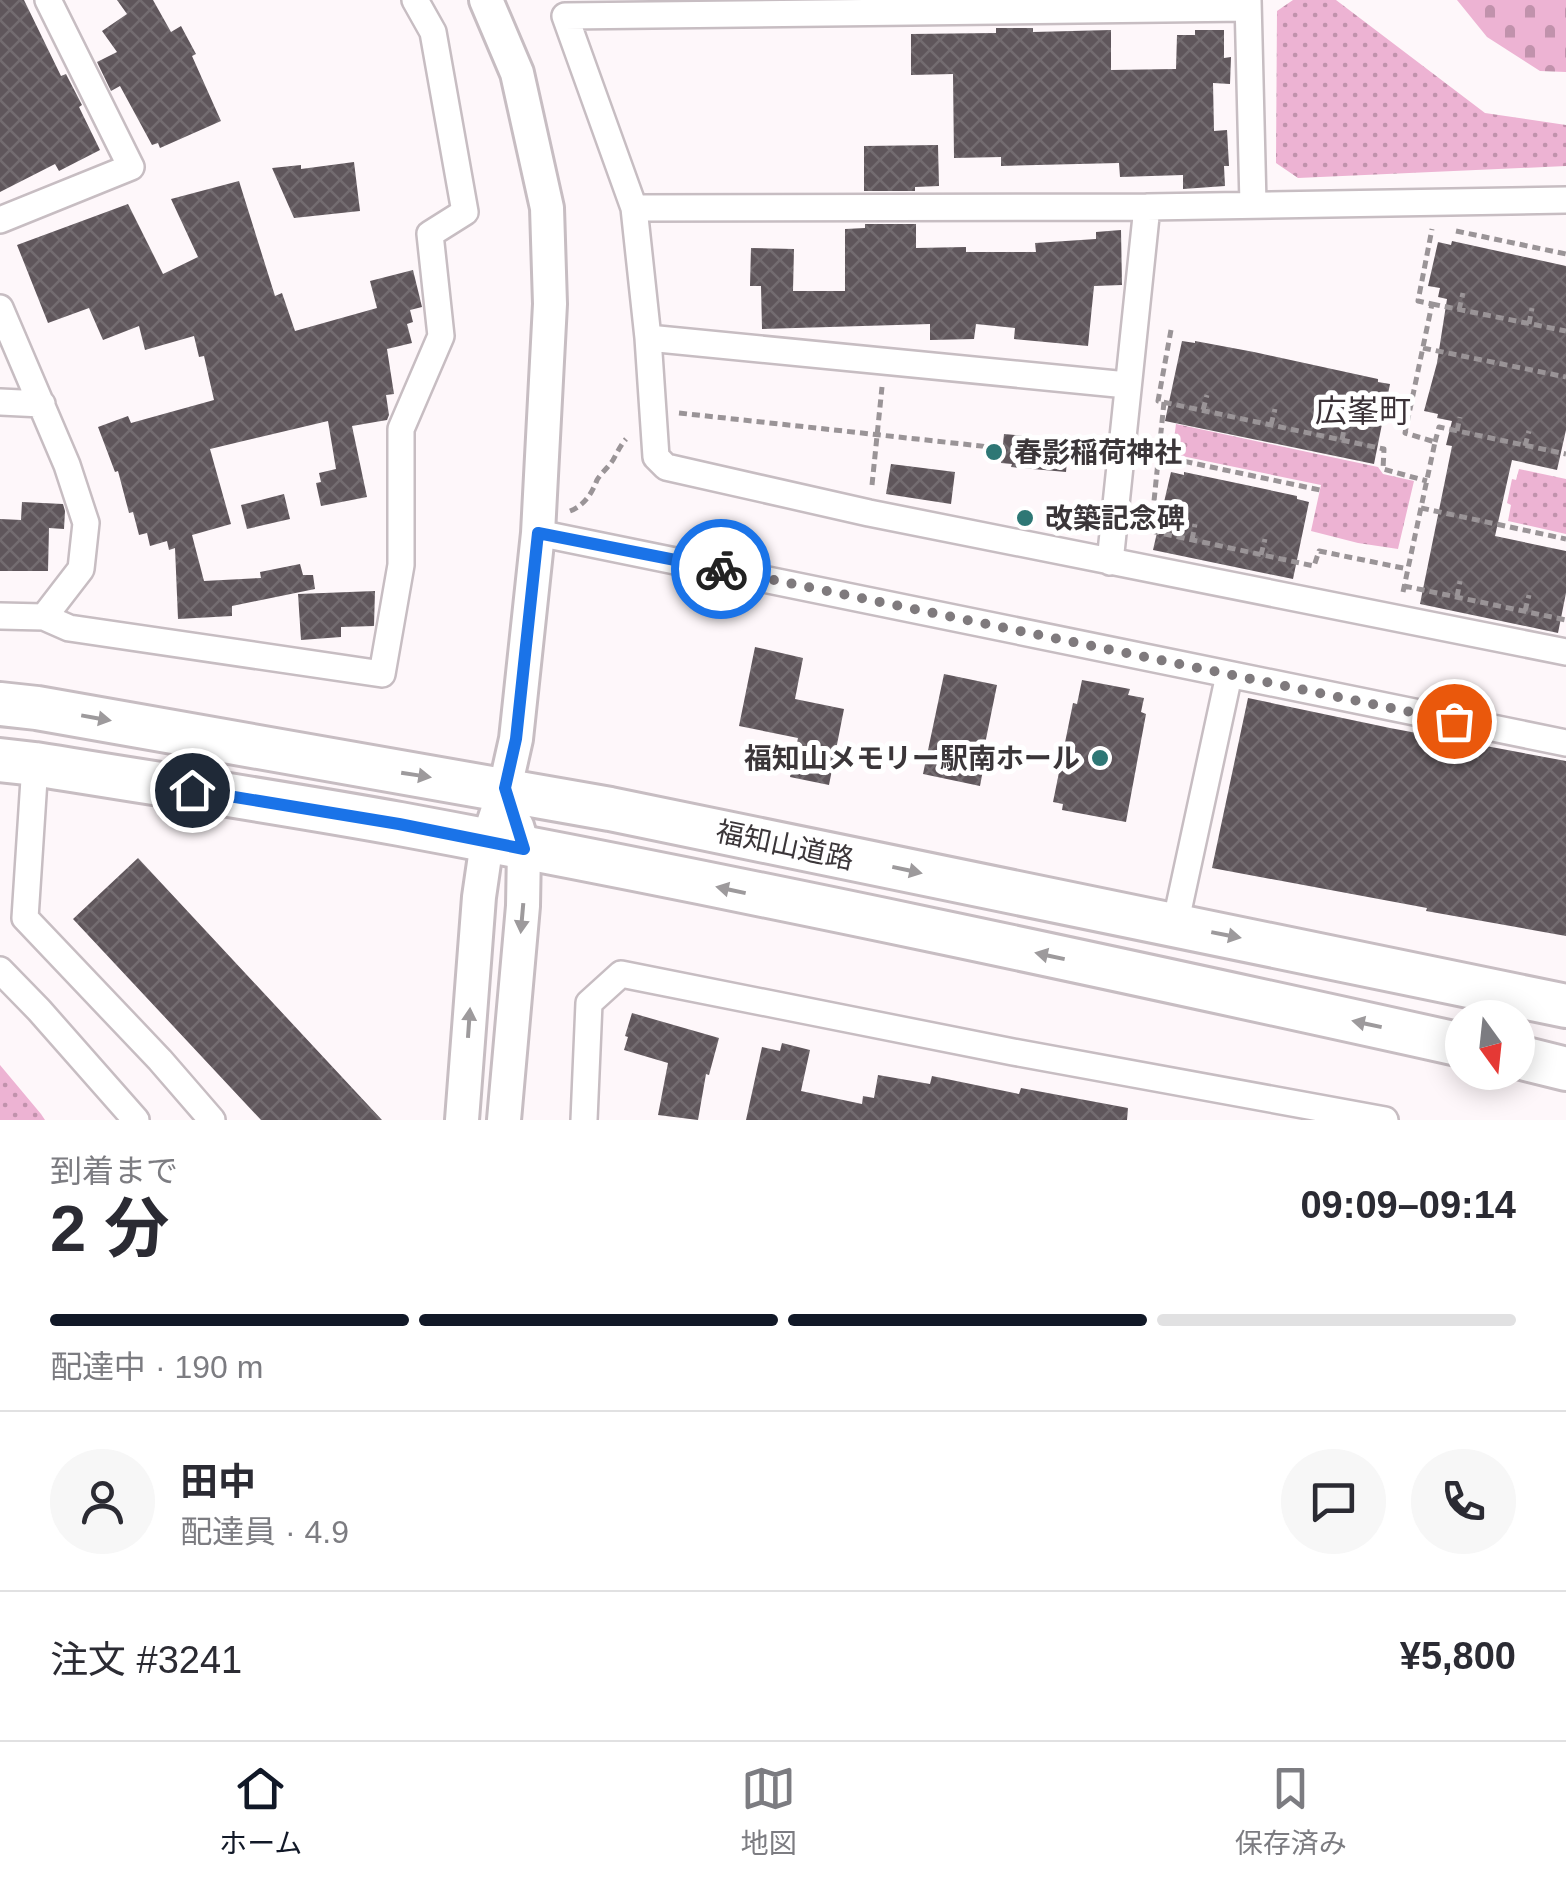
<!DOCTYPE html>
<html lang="ja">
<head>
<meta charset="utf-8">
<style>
	:root { --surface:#fff; --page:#f7f7f7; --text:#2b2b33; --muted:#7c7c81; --line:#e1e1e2; --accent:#111827 }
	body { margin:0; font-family:Helvetica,"Noto Sans JP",sans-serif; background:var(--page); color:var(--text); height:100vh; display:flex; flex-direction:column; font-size:38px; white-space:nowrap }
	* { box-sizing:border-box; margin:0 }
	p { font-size:32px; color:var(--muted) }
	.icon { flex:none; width:55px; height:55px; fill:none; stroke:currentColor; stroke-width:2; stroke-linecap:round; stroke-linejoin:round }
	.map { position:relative; height:1120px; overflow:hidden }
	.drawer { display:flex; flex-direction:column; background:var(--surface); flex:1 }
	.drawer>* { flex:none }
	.needle { width:65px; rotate:165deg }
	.buttons { position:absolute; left:1445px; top:1000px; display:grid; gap:20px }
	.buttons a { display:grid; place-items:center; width:90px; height:90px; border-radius:50%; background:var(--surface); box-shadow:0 5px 25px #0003; font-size:50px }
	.pin { position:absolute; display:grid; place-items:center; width:85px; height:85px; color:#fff; margin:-42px; border:5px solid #fff; border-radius:50%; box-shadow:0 2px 10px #0007 }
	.courier { position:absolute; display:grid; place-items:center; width:100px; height:100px; margin:-50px; border:8px solid #1a73e8; border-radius:50%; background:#fff; color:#222; box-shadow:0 2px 12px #0007 }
	.head em { font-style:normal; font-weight:700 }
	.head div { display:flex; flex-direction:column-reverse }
	.head { display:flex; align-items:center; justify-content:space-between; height:170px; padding:0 50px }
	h1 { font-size:65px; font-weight:700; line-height:75px }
	.bar { display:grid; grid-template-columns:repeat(4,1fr); gap:15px 10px; align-content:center; height:120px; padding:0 50px }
	.bar i { height:12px; border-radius:8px; background:var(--line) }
	.bar .active { background:var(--accent) }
	.bar p { grid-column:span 4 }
	.line { display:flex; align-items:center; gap:25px; padding:0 50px; border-top:2px solid var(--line) }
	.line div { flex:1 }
	.round { display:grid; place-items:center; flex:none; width:105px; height:105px; border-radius:52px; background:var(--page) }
	.tabs { display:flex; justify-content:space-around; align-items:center; height:140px; border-top:2px solid var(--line); background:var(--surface); font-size:28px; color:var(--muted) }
	.tabs a { display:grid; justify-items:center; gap:5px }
	.tabs .active { color:var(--accent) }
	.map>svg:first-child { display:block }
	.cemetery { fill:url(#cemetery-stones) }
	.park { fill:url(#park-dots) }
	.building { fill:url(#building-cross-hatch) }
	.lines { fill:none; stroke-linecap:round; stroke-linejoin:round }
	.street-casing { stroke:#c7bdc2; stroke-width:30 }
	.secondary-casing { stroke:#c7bdc2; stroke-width:38 }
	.highway-casing { stroke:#c7bdc2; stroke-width:48 }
	.path { stroke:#9a9497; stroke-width:5; stroke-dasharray:8 5; stroke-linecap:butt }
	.street { stroke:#fff; stroke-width:25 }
	.secondary { stroke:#fff; stroke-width:32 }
	.highway { stroke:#fff; stroke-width:42 }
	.oneway { fill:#9d9a9c }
	.done { stroke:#7f7a7d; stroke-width:10; stroke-dasharray:0 18 }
	.route { stroke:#1a73e8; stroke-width:12 }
	.poi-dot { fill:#2e7775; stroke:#fff; stroke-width:4 }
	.labels { text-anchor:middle; stroke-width:10; stroke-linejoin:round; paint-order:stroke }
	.poi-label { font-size:28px; font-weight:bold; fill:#3b3639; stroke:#fff; text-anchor:start }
	.street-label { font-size:28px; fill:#3b3639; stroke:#fff }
	.quarter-label { font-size:32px; fill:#3b3237; stroke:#fff }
</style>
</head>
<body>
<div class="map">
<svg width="1566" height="1120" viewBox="0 0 1566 1120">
	<defs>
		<pattern id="cemetery-stones" width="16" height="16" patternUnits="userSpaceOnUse" patternTransform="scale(2.5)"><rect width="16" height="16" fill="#edb3d3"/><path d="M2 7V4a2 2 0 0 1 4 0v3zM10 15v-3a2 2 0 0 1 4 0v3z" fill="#c192ac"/></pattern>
		<pattern id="park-dots" width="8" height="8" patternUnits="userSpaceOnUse" patternTransform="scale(2.5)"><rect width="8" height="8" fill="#edb3d3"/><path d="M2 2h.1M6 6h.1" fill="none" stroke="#c192ac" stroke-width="1.8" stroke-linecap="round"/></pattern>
		<pattern id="building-cross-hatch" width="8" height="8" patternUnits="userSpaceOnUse" patternTransform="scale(2.5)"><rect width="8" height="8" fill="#5f565b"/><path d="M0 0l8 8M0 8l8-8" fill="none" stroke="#736c70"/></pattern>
	</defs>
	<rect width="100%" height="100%" fill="#fef7fa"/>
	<path class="cemetery" d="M 1457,0 L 1566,0 L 1566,72 L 1540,71 L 1487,37 Z"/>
	<path class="park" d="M 1293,0 L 1336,0 L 1485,113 L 1566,125 L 1566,166 L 1298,178 L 1276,163 L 1277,11 Z
		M 1176,424 L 1378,467 L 1383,474 L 1414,481 L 1398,549 L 1358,543 L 1311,531 L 1321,485 L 1172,454 Z
		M 1519,469 L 1566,479 L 1566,534 L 1508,521 L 1511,505 L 1507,503 L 1512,479 L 1516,480 Z
		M 0,1065 L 41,1114 L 45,1120 L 0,1120 Z"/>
	<path class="building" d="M 0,0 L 24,0 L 61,76 L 66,74 L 68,78 L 82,105 L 79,107 L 100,150 L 59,171 L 55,164 L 0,192 Z
		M 117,0 L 153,0 L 171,32 L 181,26 L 196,54 L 192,56 L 221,121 L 160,148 L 158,143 L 152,145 L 120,86 L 111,91 L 97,62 L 117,52 L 102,31 L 127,14 Z
		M 996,28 L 1033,28 L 1033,32 L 1111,30 L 1111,70 L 1176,69 L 1177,35 L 1195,35 L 1195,30 L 1224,30 L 1224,58 L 1231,57 L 1230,84 L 1213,83 L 1214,131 L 1227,130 L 1229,166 L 1224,166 L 1225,186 L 1183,189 L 1183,175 L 1120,177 L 1119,163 L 1001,166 L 1001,157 L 954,158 L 953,74 L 911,75 L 911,34 L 996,33 Z
		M 938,145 L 939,186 L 915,187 L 915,191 L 864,191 L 864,146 Z
		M 354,162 L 360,211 L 294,218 L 272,168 L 301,165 L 301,169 Z
		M 239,181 L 275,296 L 282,293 L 295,331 L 377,308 L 370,281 L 413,270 L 422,307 L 410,310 L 413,322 L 407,324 L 412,343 L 387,349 L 394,394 L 386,395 L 389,415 L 387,420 L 352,426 L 367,497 L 321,506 L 316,483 L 321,482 L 319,473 L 336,469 L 328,421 L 210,449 L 231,524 L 192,535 L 204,581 L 261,578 L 260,572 L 300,564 L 303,575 L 313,575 L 315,589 L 232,606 L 232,616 L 178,619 L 175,548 L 169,550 L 167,541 L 150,546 L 147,533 L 139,535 L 133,512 L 129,513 L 118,471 L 115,472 L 98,427 L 128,416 L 131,423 L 214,400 L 204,356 L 199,357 L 194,336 L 145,350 L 139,326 L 103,340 L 89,308 L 48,323 L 17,245 L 128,204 L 163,274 L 198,257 L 171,199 Z
		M 865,224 L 916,224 L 916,248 L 966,247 L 966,252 L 1036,252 L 1035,243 L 1096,239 L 1096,232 L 1121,230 L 1122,285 L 1094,286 L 1088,346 L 1014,339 L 1015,328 L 976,324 L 974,339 L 930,340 L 930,324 L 762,329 L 761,286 L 750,286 L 751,248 L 794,249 L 793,291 L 845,291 L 845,229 L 865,228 Z
		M 1452,241 L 1566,266 L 1566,430 L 1557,470 L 1512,460 L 1495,536 L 1566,551 L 1566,593 L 1558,633 L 1420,604 L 1452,446 L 1446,445 L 1452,421 L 1437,418 L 1438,414 L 1424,411 L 1437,363 L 1447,299 L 1438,297 L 1440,288 L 1428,286 L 1438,242 L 1451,245 Z
		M 1182,341 L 1195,343 L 1195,341 L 1254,352 L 1378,379 L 1378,382 L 1390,384 L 1374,464 L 1165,421 Z
		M 1004,434 L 1069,440 L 1066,472 L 1011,467 L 1012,464 L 1001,463 Z
		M 891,464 L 955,472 L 951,504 L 886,494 Z
		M 1171,472 L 1184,475 L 1184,472 L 1246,485 L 1297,496 L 1297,499 L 1309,502 L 1293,579 L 1153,550 Z
		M 284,494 L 290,519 L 247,529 L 241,505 Z
		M 22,502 L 63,504 L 65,511 L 64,529 L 49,528 L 48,571 L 0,571 L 0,519 L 21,520 Z
		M 375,591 L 374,626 L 341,627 L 341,637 L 301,640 L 298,594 Z
		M 755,647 L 803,658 L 795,699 L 844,709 L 829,785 L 790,777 L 798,738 L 739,726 Z
		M 944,674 L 997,685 L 985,744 L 988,744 L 980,786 L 923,774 Z
		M 1082,680 L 1130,689 L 1128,695 L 1144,698 L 1141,712 L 1146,714 L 1126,822 L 1062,810 L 1063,804 L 1053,802 L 1073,703 L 1077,704 Z
		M 1248,698 L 1390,728 L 1566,761 L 1566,936 L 1426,911 L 1427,908 L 1212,868 Z
		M 138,858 L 382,1120 L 261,1120 L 73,919 Z
		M 632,1013 L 719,1038 L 709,1075 L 706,1074 L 698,1120 L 658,1115 L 668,1063 L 624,1050 L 628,1037 L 625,1036 Z
		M 782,1043 L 810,1050 L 801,1091 L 862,1104 L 863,1096 L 874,1098 L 878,1075 L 930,1084 L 932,1076 L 1019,1094 L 1021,1088 L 1128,1108 L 1127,1120 L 746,1120 L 762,1047 L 780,1051 Z"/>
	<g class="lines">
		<defs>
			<path id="street" d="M 1248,0 L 1253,204
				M 1248,8 L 565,16 L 634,208 L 648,338 L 656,457 L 666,467 L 869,513 L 1566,652
				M 634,208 L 1147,207 L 1566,200
				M 0,220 L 131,167 L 48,0
				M 0,308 L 67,465 L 86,523 L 81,569 L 44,617
				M 648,338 L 1127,385
				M 0,402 L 42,404
				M 538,533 L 1566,743
				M 1110,562 L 1147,207
				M 0,616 L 44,617 L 69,628 L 382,674 L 401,565 L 401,429 L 441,336 L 430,234 L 465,212 L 433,32 L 415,0
				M 35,764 L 25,918 L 160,1060 L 212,1120
				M 1175,925 L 1229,675
				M 0,970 L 39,1010 L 136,1120
				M 584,1120 L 589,1003 L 621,974 L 1013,1052 L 1385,1120"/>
			<path id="secondary" d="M 462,1120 L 479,897 L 487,842 L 505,788 L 516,739 L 538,533 L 550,304 L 547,208 L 517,73 L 486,0
				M 504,1120 L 523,906 L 524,849 L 517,826"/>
			<path id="highway" d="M 0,704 L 37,708 L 610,809 L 1566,1006
				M 0,760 L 35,764 C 157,784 279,802 400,824 C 755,890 1109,967 1462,1045
				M 1518,1057 L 1566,1069"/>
		</defs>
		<use href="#street" class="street-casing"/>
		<use href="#secondary" class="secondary-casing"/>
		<use href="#highway" class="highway-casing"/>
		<path class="path" d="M 1456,231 L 1566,254
			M 1432,304 L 1566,331
			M 1459,310 L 1463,293
			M 1529,324 L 1532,308
			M 1171,330 L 1158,401 L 1384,449 L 1383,469 L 1427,481
			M 1423,348 L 1566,377
			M 1164,402 L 1151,531 L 1314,566 L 1319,551 L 1408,569
			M 1203,410 L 1207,395
			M 679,413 L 999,448
			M 1271,425 L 1275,409
			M 1457,431 L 1460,417
			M 1342,440 L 1345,424
			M 1435,442 L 1439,427 L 1566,454
			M 1525,446 L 1529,431
			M 1159,456 L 1320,490
			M 872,485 L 882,387
			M 1421,508 L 1566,539
			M 570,511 C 585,505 592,493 597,480 C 601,473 608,468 613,460 C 617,453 620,446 626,439
			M 1192,540 L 1195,524
			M 1261,555 L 1265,539
			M 1404,586 L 1566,620
			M 1403,592 L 1435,442 L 1405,433 L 1432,304 L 1418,301 L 1432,229
			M 1457,597 L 1460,581
			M 1525,611 L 1529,595"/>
		<use href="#street" class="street"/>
		<use href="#secondary" class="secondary"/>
		<use href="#highway" class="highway"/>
	</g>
	<defs><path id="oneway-solid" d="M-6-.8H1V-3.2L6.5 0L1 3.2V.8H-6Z" transform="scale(2.5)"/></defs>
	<g class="oneway">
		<use href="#oneway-solid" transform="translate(96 718) rotate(10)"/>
		<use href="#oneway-solid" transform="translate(416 775) rotate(9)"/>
		<use href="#oneway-solid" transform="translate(907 870) rotate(12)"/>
		<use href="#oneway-solid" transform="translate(731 890) rotate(-168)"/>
		<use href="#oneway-solid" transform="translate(522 918) rotate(95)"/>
		<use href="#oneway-solid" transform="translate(1226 935) rotate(11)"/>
		<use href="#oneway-solid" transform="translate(1050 956) rotate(-168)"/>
		<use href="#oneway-solid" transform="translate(469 1023) rotate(-86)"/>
		<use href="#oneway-solid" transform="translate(1367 1024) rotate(-168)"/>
	</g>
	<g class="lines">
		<path class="done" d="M 721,569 L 1454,721"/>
		<path class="route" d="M 192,790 L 399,824 L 524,849 L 505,788 L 516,739 L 538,533 L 721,569"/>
	</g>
	<g class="poi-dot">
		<circle cx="994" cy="452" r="10"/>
		<circle cx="1025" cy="518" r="10"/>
		<circle cx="1100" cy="758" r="10"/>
	</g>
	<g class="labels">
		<g class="poi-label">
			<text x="1014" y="462">春影稲荷神社</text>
			<text x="1045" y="528">改築記念碑</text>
			<text x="1080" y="768" text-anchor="end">福知山メモリー駅南ホール</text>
		</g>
		<g class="street-label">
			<text transform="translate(785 845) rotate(12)" y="10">福知山道路</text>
		</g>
		<g class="quarter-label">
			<text x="1363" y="422">広峯町</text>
		</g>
	</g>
</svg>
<div class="buttons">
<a><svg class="needle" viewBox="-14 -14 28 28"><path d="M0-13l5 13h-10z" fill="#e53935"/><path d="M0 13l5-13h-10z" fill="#7c7c81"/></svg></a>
</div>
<div class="pin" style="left:1454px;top:721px;background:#ea580c"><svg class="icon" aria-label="bag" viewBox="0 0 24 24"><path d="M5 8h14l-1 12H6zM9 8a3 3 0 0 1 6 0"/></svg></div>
<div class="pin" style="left:192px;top:790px;background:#1f2937"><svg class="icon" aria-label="home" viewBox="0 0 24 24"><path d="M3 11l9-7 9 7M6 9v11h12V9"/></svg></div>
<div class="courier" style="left:721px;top:569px"><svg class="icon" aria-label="bike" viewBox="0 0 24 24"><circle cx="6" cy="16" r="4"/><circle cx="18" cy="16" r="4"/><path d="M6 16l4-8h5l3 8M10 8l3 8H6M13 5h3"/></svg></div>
</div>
<section class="drawer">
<div class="head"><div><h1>2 分</h1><p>到着まで</p></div><em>09:09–09:14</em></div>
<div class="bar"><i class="active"></i><i class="active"></i><i class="active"></i><i></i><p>配達中 · 190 m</p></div>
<div class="line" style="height:180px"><a class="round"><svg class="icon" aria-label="person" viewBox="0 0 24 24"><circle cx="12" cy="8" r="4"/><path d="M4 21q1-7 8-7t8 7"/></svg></a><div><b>田中</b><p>配達員 · 4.9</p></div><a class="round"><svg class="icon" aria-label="chat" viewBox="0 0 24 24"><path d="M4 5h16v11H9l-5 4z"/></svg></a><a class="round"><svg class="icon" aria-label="phone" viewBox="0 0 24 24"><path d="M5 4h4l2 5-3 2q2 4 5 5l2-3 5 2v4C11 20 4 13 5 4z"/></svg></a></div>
<div class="line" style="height:130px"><div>注文 #3241</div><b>¥5,800</b></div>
</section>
<nav class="tabs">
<a class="active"><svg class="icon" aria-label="home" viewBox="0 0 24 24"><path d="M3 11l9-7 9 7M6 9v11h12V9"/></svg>ホーム</a>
<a><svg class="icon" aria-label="map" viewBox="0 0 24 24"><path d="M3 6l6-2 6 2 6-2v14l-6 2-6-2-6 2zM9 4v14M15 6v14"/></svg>地図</a>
<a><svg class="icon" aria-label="saved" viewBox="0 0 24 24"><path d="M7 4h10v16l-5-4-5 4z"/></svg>保存済み</a>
</nav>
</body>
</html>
